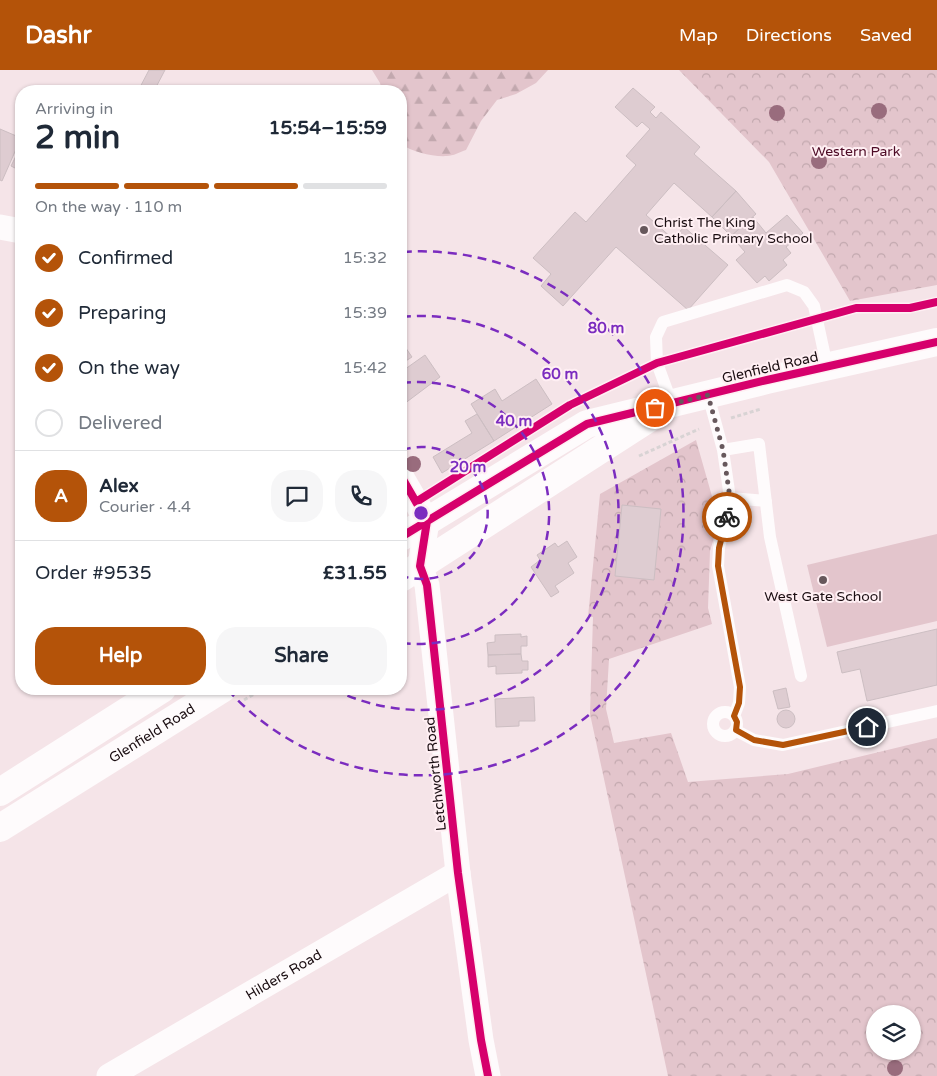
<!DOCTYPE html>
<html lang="en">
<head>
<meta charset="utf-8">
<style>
	:root { --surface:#fff; --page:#f6f6f7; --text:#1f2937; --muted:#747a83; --line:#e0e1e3; --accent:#b45309 }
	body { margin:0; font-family:"Varela Round",sans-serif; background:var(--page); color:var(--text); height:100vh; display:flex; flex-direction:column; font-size:19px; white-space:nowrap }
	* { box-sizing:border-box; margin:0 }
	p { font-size:16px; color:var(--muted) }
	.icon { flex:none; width:28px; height:28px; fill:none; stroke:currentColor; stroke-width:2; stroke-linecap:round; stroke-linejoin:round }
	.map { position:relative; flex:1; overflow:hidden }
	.side { position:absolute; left:15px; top:15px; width:392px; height:610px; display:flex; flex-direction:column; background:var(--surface); border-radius:20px; box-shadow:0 1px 4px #0004 }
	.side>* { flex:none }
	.tools { position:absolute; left:866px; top:935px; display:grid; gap:10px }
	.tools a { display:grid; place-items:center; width:55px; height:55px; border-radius:50%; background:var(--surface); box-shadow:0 1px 4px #0004; font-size:25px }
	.pin { position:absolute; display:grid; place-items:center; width:42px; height:42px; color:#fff; margin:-21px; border:2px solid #fff; border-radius:50%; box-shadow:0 1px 5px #0007 }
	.courier { position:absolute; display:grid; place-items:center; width:50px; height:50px; margin:-25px; border:4px solid #b45309; border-radius:50%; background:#fff; color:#222; box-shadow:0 1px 6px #0007 }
	.summary em { font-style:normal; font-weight:700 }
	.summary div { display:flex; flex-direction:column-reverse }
	.summary { display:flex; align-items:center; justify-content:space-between; height:85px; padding:0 20px }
	h1 { font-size:32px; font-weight:700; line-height:38px }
	.bar { display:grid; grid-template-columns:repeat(4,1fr); gap:8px 5px; align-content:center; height:60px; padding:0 20px }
	.bar i { height:6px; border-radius:4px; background:var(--line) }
	.bar .current { background:var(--accent) }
	.bar p { grid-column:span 4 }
	.line { display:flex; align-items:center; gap:12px; padding:0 20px; border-top:1px solid var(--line) }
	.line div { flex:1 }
	.round { display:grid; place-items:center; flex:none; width:52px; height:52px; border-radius:20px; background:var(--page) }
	ol { padding:0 20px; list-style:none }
	li { display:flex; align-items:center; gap:15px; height:55px }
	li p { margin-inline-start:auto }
	li .icon { padding:5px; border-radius:50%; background:var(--accent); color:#fff; stroke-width:4 }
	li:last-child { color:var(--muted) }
	li i { width:28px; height:28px; border:2px solid var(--line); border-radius:50% }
	.cta { display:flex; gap:10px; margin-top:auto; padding:10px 20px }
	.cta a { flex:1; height:58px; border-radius:20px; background:var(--accent); color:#fff; font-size:20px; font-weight:700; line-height:58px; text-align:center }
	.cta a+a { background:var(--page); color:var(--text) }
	header { display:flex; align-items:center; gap:30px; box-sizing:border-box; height:70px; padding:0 25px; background:var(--accent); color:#fff }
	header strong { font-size:24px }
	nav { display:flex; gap:28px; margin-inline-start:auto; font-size:18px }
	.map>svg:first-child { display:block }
	.grass { fill:#e3c5cc }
	.forest { fill:url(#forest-firs) }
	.park { fill:url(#park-crowns); fill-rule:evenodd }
	.building { fill:#deccd1; stroke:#ccbec2 }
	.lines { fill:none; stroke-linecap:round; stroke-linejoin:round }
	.path { stroke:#d8d3d4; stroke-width:3; stroke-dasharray:4 2.5; stroke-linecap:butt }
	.service { stroke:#fefbfc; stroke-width:12 }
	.minor { stroke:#fefbfc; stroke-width:25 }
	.tertiary { stroke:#fefbfc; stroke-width:28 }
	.cycleway-casing { stroke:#ffeff3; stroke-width:11 }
	.cycleway { stroke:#d6006c; stroke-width:8 }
	.tree { fill:#996c7d }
	.done { stroke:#67585c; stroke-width:5; stroke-dasharray:0 9 }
	.route { stroke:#b45309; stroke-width:6 }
	.ring { fill:none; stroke:#7b2cbf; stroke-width:2.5; stroke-dasharray:9 6 }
	.poi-dot { fill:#67585c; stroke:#ffeff3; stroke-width:2 }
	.labels { text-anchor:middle; stroke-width:4; stroke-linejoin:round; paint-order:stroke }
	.park-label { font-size:14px; fill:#4d0a25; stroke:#ffeff3 }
	.poi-label { font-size:14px; fill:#1a0d11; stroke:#ffeff3; text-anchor:start }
	.street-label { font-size:14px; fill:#1a0d11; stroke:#ffeff3 }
	.centre { fill:#7b2cbf; stroke:#ffeff3; stroke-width:2.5 }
	.ring-label { font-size:15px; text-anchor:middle; font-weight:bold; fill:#7b2cbf; stroke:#ffeff3; stroke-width:4; stroke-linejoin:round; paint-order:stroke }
</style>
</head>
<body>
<header>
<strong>Dashr</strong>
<nav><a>Map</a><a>Directions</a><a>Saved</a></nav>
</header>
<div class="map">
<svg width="937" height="1006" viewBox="0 0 937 1006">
	<defs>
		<pattern id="forest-firs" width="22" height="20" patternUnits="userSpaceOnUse" patternTransform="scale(1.25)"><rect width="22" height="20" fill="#e3c5cc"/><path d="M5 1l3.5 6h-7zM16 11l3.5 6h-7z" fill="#c2a8ae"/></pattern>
		<pattern id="park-crowns" width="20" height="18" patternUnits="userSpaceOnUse" patternTransform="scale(1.25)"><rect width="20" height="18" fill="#e3c5cc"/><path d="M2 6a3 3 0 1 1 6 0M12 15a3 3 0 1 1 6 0" fill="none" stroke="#c2a8ae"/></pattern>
	</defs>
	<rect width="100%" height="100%" fill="#f5e4e8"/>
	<path class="grass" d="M 937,464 L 937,551 L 827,577 L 807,495 Z"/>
	<path class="forest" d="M 372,0 L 548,0 L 536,13 L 516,24 L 497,30 L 481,51 L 466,80 C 460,82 453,86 447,86 C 433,87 412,82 401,74 L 401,21 L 382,21 L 380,13 Z"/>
	<path class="park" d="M 679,0 L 937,0 L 937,215 L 850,231 L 769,92 Z
		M 696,370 L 719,451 L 710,481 L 708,538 L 712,554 L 609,589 L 606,639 L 614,673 L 671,663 L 688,712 L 788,704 L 937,668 L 937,1006 L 668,1006 L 590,644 L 593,547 L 588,547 L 600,424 ZM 875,944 L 912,944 L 912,981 L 875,981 Z"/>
	<path class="building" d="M 149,0 L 165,0 L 154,21 L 138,21 Z
		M 633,18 L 655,37 L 650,42 L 656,48 L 661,42 L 700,77 L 694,84 L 736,121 L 712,147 L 674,113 L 646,145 L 673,169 L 684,157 L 728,195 L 688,240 L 616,177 L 563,236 L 541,216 L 551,204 L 533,188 L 575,142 L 586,152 L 636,95 L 626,86 L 650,59 L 642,52 L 637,57 L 615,37 Z
		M 0,59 L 21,68 L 2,111 L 0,110 Z
		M 21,76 L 21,101 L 11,96 Z
		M 736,121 L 756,144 L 731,166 L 712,147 Z
		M 787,145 L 803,163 L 786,177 L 791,183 L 783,190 L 787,195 L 769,211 L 765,206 L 757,213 L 736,190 L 745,182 L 731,166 L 753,147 L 766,163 Z
		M 401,271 L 412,287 L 401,294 Z
		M 425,285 L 440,307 L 404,334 L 401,330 L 401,302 Z
		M 536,309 L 552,334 L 494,371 L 471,334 L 495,319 L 502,331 Z
		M 477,344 L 494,371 L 442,403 L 433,387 L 472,363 L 465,351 Z
		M 622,435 L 661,439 L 654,510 L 615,506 Z
		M 567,471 L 577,487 L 568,493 L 574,503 L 555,516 L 559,522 L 551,527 L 531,497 L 540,490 L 537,485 L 555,473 L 558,477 Z
		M 937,559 L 937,615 L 867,631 L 860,599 L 842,603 L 837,582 Z
		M 521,564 L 521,567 L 527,566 L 527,576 L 521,576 L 521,584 L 488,585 L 487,573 L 495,572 L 495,565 Z
		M 521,584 L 522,591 L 528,591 L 528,600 L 522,600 L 522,603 L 496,604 L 496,596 L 488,597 L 488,585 Z
		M 786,618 L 790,637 L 778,639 L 773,621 Z
		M 534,627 L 535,651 L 519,651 L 519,656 L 496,657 L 495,629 Z
		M777 649a9 9 0 1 1 18 0a9 9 0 1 1-18 0Z"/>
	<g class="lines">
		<path class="path" d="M 731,348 L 761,339
			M 639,386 L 699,359
			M 244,630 L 263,619"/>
		<path class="service" d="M 708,325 L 723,380 L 730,428 L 719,478 L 718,496 L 740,617 L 739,633 L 734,646
			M 672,334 L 657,293 L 656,267 L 663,252 L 787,215 L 804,222 L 814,236 L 827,296
			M 723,380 L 759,374 L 770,467 L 801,606
			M 730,428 L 766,431
			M713 654a12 12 0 1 1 24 0a12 12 0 1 1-24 0Z
			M 735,660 L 754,670 L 783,675 L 937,641"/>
		<g class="minor">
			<path d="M 0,157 L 21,161"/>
			<path d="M 401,406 L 427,451 L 420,496 L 427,515 L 458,803 L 481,970 L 488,1006"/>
			<path id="s1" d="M 109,1006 L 458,803"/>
		</g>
		<g class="tertiary">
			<path d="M 401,467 L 587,354 L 767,310 L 937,272"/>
			<path d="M 401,508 L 654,345"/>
			<path d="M 0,722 L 162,619"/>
			<path id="s2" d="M 0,758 L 222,619"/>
		</g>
		<defs>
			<path id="cycleway" d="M 401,406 L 427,451 L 420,496 L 427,515 L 458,803 L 481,970 L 488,1006
				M 416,432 L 570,335 L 657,293 L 856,238 L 910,238 L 937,232
				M 401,467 L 587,354 L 767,310 L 937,272"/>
		</defs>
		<use href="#cycleway" class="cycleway-casing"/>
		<use href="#cycleway" class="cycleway"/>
	</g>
	<g class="tree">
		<circle cx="879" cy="41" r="8"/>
		<circle cx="777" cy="43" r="8"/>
		<circle cx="819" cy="91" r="8"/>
		<circle cx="413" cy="394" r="8"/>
		<circle cx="895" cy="998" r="8"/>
	</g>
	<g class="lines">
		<path class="done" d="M 655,338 L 708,325 L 723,380 L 730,428 L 727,447"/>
		<path class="route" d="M 727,447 L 719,478 L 718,496 L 740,617 L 739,633 L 734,646 L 737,652 L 736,660 L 754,670 L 783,675 L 867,657"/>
	</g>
	<g class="ring">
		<path d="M402 380A66 66 0 1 1 402 506"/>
		<path d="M402 313A131 131 0 1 1 402 573"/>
		<path d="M402 247A197 197 0 1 1 333 619"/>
		<path d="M403 182A262 262 0 1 1 228 620"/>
	</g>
	<g class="poi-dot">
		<circle cx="644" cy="160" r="5"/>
		<circle cx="823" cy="510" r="5"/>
	</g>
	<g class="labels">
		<g class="park-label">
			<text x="856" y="86">Western Park</text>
		</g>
		<g class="poi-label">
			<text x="654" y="157">Christ The King<tspan x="654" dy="16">Catholic Primary School</tspan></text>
			<text x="823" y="531" text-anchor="middle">West Gate School</text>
		</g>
		<g class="street-label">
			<text transform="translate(770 297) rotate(-13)" y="5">Glenfield Road</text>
			<text dy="5" stroke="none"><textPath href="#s2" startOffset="179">Glenfield Road</textPath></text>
			<text transform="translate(435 704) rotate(-96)" y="5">Letchworth Road</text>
			<text dy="5" stroke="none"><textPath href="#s1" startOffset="202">Hilders Road</textPath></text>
		</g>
	</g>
	<circle cx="421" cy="443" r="8" class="centre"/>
	<g class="ring-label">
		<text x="606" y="263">80 m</text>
		<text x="560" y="309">60 m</text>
		<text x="514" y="356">40 m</text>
		<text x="468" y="402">20 m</text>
	</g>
</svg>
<div class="tools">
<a><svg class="icon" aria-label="layers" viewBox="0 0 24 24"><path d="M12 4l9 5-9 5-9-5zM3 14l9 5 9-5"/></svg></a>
</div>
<div class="pin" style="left:655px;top:338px;background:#ea580c"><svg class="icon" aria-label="bag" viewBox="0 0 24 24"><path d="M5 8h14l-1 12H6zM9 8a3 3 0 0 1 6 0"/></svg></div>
<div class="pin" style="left:867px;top:657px;background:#1f2937"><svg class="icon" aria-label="home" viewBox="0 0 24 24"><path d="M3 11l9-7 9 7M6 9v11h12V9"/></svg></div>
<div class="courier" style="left:727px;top:447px"><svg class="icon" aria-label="bike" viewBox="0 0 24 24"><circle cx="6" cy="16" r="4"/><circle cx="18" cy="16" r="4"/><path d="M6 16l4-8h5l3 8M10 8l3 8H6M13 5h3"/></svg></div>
<section class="side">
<div class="summary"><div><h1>2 min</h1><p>Arriving in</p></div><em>15:54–15:59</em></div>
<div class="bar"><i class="current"></i><i class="current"></i><i class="current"></i><i></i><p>On the way · 110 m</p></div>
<ol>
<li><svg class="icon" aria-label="check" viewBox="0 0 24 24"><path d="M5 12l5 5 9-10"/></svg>Confirmed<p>15:32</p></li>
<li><svg class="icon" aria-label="check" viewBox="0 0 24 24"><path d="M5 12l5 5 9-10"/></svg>Preparing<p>15:39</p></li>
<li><svg class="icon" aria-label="check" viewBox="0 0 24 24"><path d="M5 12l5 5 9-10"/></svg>On the way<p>15:42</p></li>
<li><i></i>Delivered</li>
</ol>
<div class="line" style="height:90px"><b class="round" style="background:var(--accent);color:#fff">A</b><div><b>Alex</b><p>Courier · 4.4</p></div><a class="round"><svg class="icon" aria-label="chat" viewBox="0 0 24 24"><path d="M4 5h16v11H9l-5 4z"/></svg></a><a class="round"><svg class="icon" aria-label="phone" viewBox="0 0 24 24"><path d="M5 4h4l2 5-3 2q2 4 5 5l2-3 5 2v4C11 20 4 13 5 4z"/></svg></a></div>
<div class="line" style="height:65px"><div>Order #9535</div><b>£31.55</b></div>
<div class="cta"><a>Help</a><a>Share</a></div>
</section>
</div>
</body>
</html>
